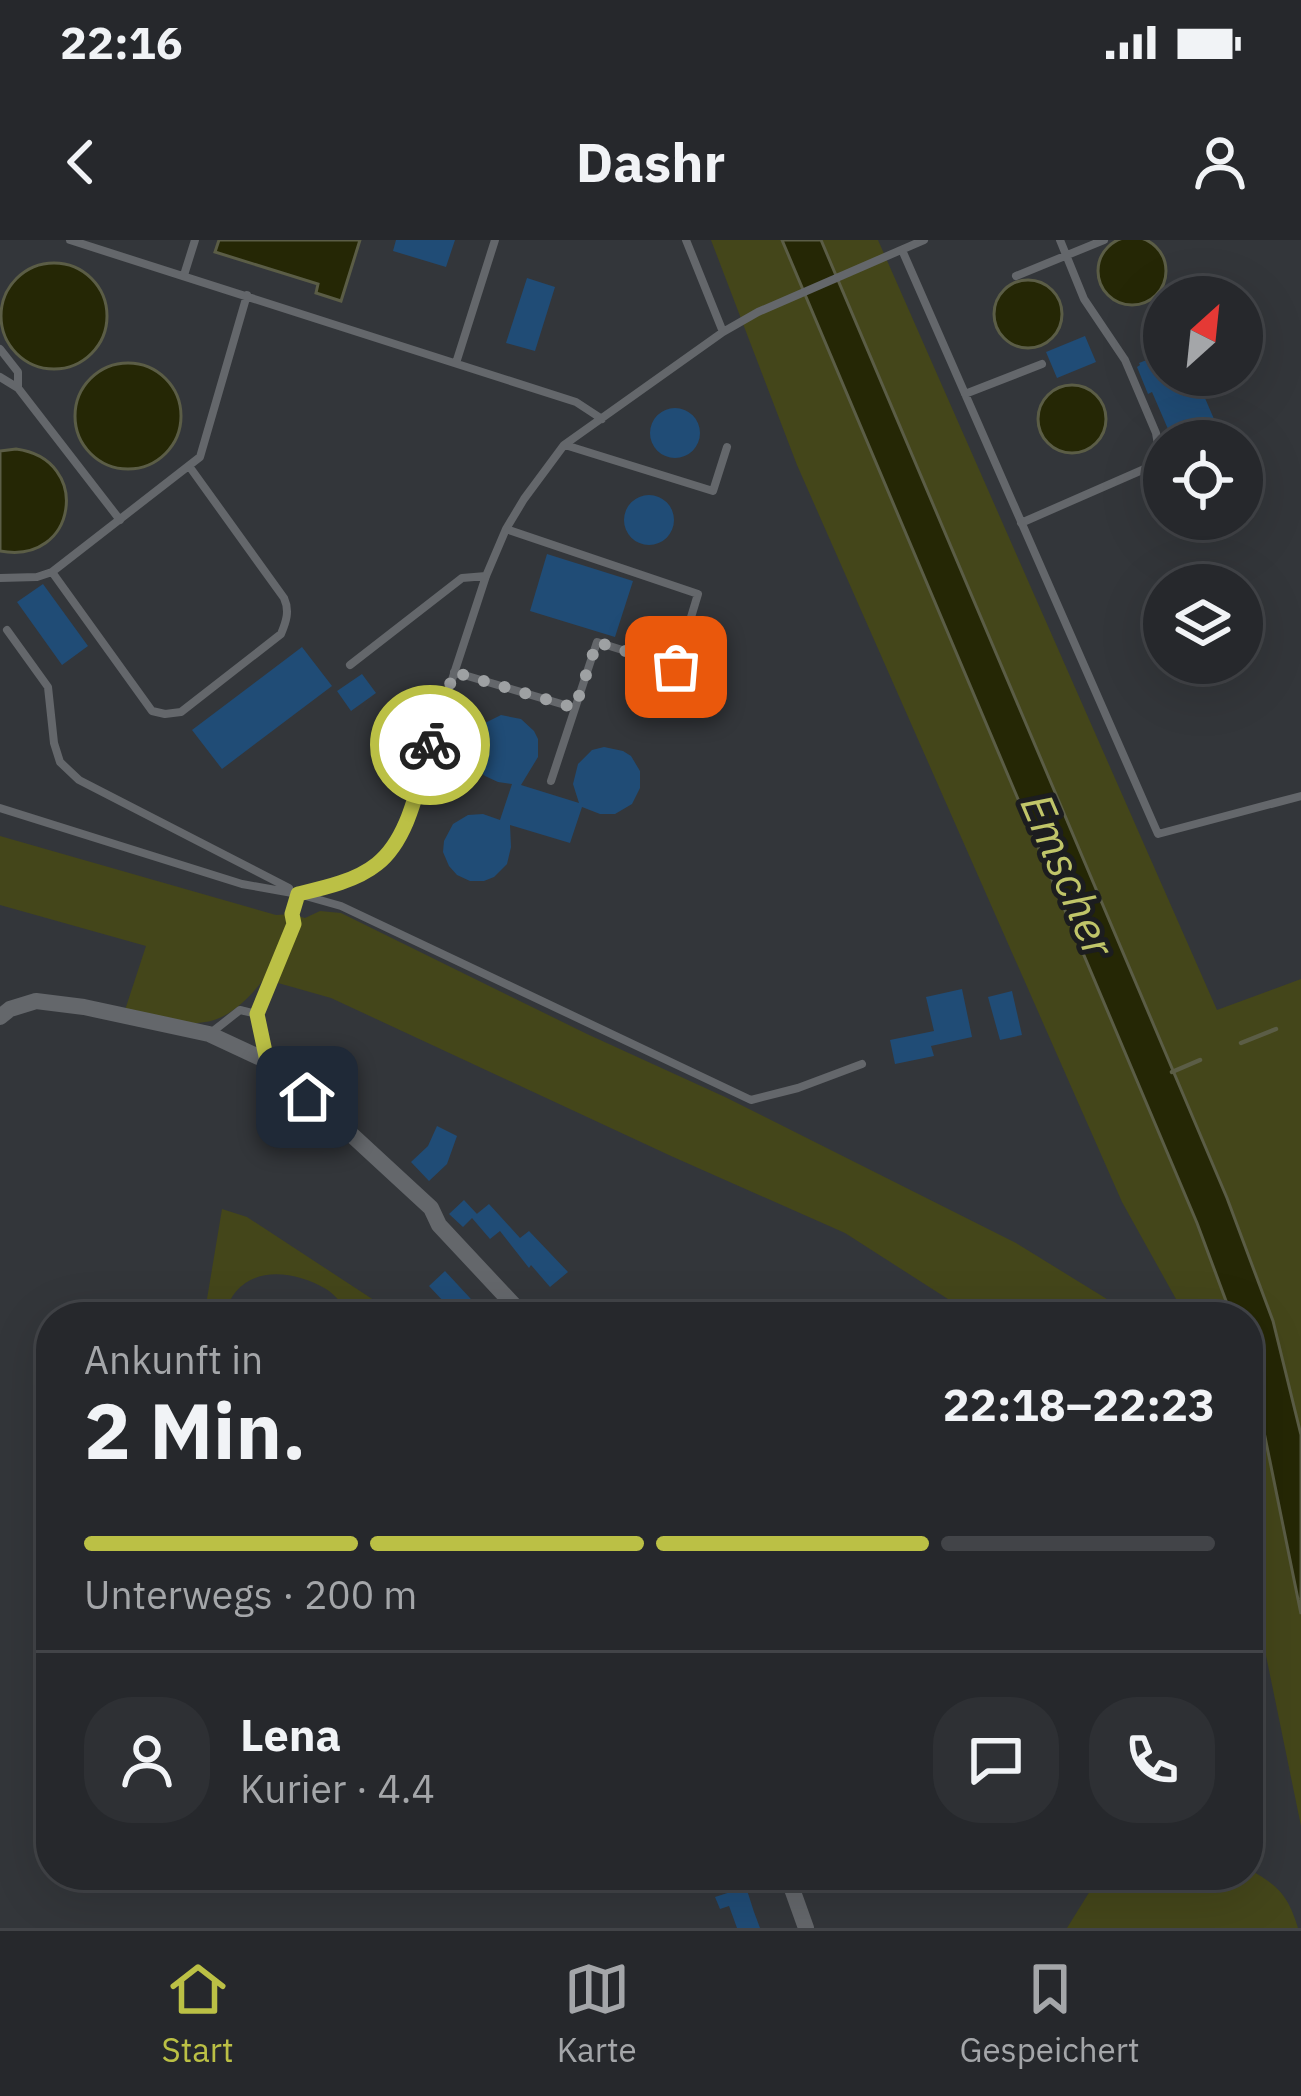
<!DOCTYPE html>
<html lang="de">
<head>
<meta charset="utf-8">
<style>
	:root { --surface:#26282c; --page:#2e3034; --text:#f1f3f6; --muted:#a4a6a9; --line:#424448; --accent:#bbc045 }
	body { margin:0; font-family:"IBM Plex Sans",sans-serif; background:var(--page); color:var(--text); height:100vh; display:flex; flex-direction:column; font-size:45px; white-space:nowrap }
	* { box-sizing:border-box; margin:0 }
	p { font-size:39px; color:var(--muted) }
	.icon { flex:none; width:66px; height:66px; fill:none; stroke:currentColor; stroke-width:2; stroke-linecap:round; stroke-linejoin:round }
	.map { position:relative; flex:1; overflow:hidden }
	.details { position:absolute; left:36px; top:1062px; width:1227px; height:588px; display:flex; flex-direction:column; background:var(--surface); border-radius:48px; box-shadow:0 12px 48px #0002,0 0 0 3px var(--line) }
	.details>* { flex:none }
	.needle { width:78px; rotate:27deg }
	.fabs { position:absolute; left:1143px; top:36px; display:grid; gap:24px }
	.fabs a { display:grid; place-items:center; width:120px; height:120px; border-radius:50%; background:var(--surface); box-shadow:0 12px 48px #0002,0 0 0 3px var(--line); font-size:60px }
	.pin { position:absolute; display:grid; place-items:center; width:102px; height:102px; color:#fff; margin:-51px; border-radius:24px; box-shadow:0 6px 18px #0006 }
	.courier { position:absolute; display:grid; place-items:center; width:120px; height:120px; margin:-60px; border:9px solid #bbc045; border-radius:50%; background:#fff; color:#222; box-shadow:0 3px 15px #0007 }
	.head em { font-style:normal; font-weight:700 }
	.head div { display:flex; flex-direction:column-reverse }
	.head { display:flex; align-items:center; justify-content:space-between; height:204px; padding:0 48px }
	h1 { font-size:78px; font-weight:700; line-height:90px }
	.bar { display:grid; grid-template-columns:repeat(4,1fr); gap:18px 12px; align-content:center; height:144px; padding:0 48px }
	.bar i { height:15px; border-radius:9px; background:var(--line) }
	.bar .current { background:var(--accent) }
	.bar p { grid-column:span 4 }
	.line { display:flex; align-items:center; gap:30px; padding:0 48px; border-top:3px solid var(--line) }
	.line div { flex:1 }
	.round { display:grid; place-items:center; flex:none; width:126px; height:126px; border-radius:48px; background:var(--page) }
	.status { display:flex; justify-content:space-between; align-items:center; height:84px; padding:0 60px; background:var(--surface); direction:ltr }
	.status svg { height:33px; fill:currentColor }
	header { display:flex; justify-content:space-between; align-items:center; height:156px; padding:0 48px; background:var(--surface); font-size:54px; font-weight:700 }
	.menu { display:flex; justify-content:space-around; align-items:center; height:168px; border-top:3px solid var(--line); background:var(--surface); font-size:33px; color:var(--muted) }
	.menu a { display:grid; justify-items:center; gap:6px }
	.menu .current { color:var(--accent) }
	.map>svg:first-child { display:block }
	.green { fill:#44461a }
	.water { fill:#252705; stroke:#5b5d46; stroke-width:3 }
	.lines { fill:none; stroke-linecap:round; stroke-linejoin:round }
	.stream { stroke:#5b5d46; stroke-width:4.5 }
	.building { fill:#204c76 }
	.lane { stroke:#64676b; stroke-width:8 }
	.street { stroke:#64676b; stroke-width:16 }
	.done { stroke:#9ea1a3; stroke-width:12; stroke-dasharray:0 21.6 }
	.route { stroke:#bbc045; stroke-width:15 }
	.labels { text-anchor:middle; stroke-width:10; stroke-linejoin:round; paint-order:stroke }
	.water-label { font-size:45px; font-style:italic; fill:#c0c569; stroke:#1c1d1f }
</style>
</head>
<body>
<div class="status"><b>22:16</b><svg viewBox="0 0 49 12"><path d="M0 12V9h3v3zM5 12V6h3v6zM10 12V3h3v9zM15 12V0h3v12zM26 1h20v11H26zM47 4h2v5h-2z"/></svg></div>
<header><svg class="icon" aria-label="back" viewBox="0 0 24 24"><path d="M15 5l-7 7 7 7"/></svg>Dashr<svg class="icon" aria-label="person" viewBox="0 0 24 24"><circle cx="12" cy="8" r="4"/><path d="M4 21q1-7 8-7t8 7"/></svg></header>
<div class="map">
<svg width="1301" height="1688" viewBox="0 0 1301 1688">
	<rect width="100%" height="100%" fill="#33363a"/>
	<path class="green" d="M 711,0 L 878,0 L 1217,770 L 1301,739 L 1301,1586 L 1248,1328 L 1248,1077 L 1186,1077 L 1122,962 L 797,225 Z
		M 0,596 L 276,675 L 292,674 L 305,678 L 320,671 L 341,673 L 587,794 L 725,857 L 1016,1003 L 1136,1077 L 976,1077 L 845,993 L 671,916 L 331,758 L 264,739 C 217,799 190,785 125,770 L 146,706 L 0,665 Z
		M 222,969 L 247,977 L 389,1070 L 386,1077 L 352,1077 C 344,1067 336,1055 326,1049 C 288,1027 236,1025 224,1077 L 204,1077 Z
		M 1248,1629 C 1278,1645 1288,1655 1298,1688 L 1067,1688 L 1090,1651 L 1113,1635 L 1248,1635 Z"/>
	<path class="water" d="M1098 31a34 34 0 1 1 68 0a34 34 0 1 1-68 0Z
		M 219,0 L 360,0 L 341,61 L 316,53 L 318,44 L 215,12 Z
		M 782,0 L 821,0 L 1227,958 L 1273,1081 L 1301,1195 L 1301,1374 L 1262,1182 L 1248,1130 L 1248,1077 L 1232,1077 L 1197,983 Z
		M1 76a53 53 0 1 1 106 0a53 53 0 1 1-106 0Z
		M994 74a34 34 0 1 1 68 0a34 34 0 1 1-68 0Z
		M75 176a53 53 0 1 1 106 0a53 53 0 1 1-106 0Z
		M1038 179a34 34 0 1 1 68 0a34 34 0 1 1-68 0Z
		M 16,209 C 93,219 77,326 0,311 L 0,211 Z"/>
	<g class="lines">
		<path class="stream" d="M 1241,803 L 1276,789
			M 1172,832 L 1200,820"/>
	</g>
	<path class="building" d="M 396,0 L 455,0 L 446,27 L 393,11 Z
		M 527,38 L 555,47 L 535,111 L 506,103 Z
		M 1085,96 L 1096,122 L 1057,138 L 1046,112 Z
		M 1164,113 L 1164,135 L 1195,135 L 1214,179 L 1171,196 L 1152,152 L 1148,154 L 1137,127 L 1140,125 L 1139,123 Z
		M650 193a25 25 0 1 1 50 0a25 25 0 1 1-50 0Z
		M624 280a25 25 0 1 1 50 0a25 25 0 1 1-50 0Z
		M 547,314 L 633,341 L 615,397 L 530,371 Z
		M 43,344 L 88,406 L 62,425 L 17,362 Z
		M 302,407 L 332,446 L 222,529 L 192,490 Z
		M 362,434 L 376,453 L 351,471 L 337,451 Z
		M 501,475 L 521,479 L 534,491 L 538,499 L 538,517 L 521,545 L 579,563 L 573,544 L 578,524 L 592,510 L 604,507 L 623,511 L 631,516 L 640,531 L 640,548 L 632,564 L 615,574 L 600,574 L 582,567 L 570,603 L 510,585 L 511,607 L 507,624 L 494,637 L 484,641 L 470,641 L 457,635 L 449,626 L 443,612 L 444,601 L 453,584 L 468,575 L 483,574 L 500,580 L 512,544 L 498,542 L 485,536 L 477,528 L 471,513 L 472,503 L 481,485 Z
		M 962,749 L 972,797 L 931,806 L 934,816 L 895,824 L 890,800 L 934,791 L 926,757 Z
		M 1012,751 L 1022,795 L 1000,800 L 988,757 Z
		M 437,886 L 457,896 L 447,924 L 429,941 L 411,922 L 428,906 Z
		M 464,960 L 477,974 L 473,977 L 489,964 L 520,998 L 529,991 L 568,1032 L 550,1047 L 531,1025 L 529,1028 L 500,991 L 490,999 L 472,978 L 463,987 L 449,974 Z
		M 445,1031 L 470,1058 L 486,1077 L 458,1077 L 429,1046 Z
		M 746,1647 L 754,1672 L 760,1688 L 737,1688 L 729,1666 L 720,1669 L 715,1657 Z"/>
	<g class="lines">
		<path class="lane" d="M 70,0 L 576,162 L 602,179
			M 686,0 L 723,92
			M 902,10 L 1158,594 L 1301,556
			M 184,35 L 195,0
			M 1016,36 L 1104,0
			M 0,109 L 18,132 L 18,148 L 120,280
			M 456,123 L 495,0
			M 0,137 L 18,148
			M 965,154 L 1042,124
			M 1184,201 L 1200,191
			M 565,205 L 713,251 L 727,207
			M 1021,283 L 1149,227 L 1160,216 L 1156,193 L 1125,120 L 1084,59 L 1060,0
			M 506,289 L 698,354 L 676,427 L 597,402 L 551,541
			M 52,332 L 152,471 L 165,474 L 181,472 L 281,394 C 286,382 290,371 284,358 L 189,226
			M 0,338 L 37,337 L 52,332 L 200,217 L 247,55
			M 7,390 L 48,447 L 54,503 L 60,522 L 79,540 L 289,648
			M 350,425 L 462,338 L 486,336
			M 454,432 L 575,468
			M 0,568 L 242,644 L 298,654 L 356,636 L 377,625 L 393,607 L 404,586 L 486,336 L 506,289 L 524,259 L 564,205 L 723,92 L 758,72 L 924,0
			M 302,655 L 341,666 L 751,860 L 798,848 L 862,824
			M 257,774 L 294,684 L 292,674 L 298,654
			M 212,792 L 240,770 L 257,774 L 267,820"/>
		<path class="street" d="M 0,777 L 10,769 L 36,761 L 84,767 L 209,794 L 267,821 L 286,841 L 328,873 L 431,968 L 439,985 L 525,1077
			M 787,1635 L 806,1688"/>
	</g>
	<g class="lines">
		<path class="done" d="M 430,505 L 454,432 L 575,468 L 597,402 L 676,427"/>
		<path class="route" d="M 307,857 L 267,821 L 257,774 L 294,684 L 292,674 L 298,654 C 324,648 356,641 377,624 C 410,598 418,543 430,505"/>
	</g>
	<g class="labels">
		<g class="water-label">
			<text transform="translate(1068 635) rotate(67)" y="16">Emscher</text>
		</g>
	</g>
</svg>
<div class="fabs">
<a><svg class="needle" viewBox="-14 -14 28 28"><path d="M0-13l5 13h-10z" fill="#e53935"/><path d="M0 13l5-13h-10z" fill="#a4a6a9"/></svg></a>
<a><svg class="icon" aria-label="locate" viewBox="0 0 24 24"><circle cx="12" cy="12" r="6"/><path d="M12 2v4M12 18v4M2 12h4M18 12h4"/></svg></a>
<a><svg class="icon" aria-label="layers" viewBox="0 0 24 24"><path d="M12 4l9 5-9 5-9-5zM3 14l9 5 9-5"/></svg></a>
</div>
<div class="pin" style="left:676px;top:427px;background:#ea580c"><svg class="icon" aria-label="bag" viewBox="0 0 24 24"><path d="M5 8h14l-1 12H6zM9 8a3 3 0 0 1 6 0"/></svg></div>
<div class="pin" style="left:307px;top:857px;background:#1f2937"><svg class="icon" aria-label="home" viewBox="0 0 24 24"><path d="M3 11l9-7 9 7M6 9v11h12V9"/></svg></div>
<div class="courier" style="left:430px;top:505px"><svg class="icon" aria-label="bike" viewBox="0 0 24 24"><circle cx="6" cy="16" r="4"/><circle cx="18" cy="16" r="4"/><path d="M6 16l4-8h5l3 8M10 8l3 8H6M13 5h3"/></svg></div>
<section class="details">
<div class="head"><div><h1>2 Min.</h1><p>Ankunft in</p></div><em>22:18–22:23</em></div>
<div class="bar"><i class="current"></i><i class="current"></i><i class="current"></i><i></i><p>Unterwegs · 200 m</p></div>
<div class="line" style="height:216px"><a class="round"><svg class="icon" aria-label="person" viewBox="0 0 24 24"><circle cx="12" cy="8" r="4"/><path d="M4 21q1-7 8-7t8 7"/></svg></a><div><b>Lena</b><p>Kurier · 4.4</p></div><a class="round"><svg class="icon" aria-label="chat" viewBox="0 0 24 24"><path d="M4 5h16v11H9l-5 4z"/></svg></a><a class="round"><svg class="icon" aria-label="phone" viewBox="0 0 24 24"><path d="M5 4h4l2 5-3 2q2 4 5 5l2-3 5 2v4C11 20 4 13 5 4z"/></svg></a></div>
</section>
</div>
<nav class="menu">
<a class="current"><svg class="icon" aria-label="home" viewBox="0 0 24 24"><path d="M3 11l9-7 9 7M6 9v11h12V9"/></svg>Start</a>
<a><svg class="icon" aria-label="map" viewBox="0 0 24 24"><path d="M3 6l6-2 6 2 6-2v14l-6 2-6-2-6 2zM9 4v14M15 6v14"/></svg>Karte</a>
<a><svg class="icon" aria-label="saved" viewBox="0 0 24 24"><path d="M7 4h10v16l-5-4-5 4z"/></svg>Gespeichert</a>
</nav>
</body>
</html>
